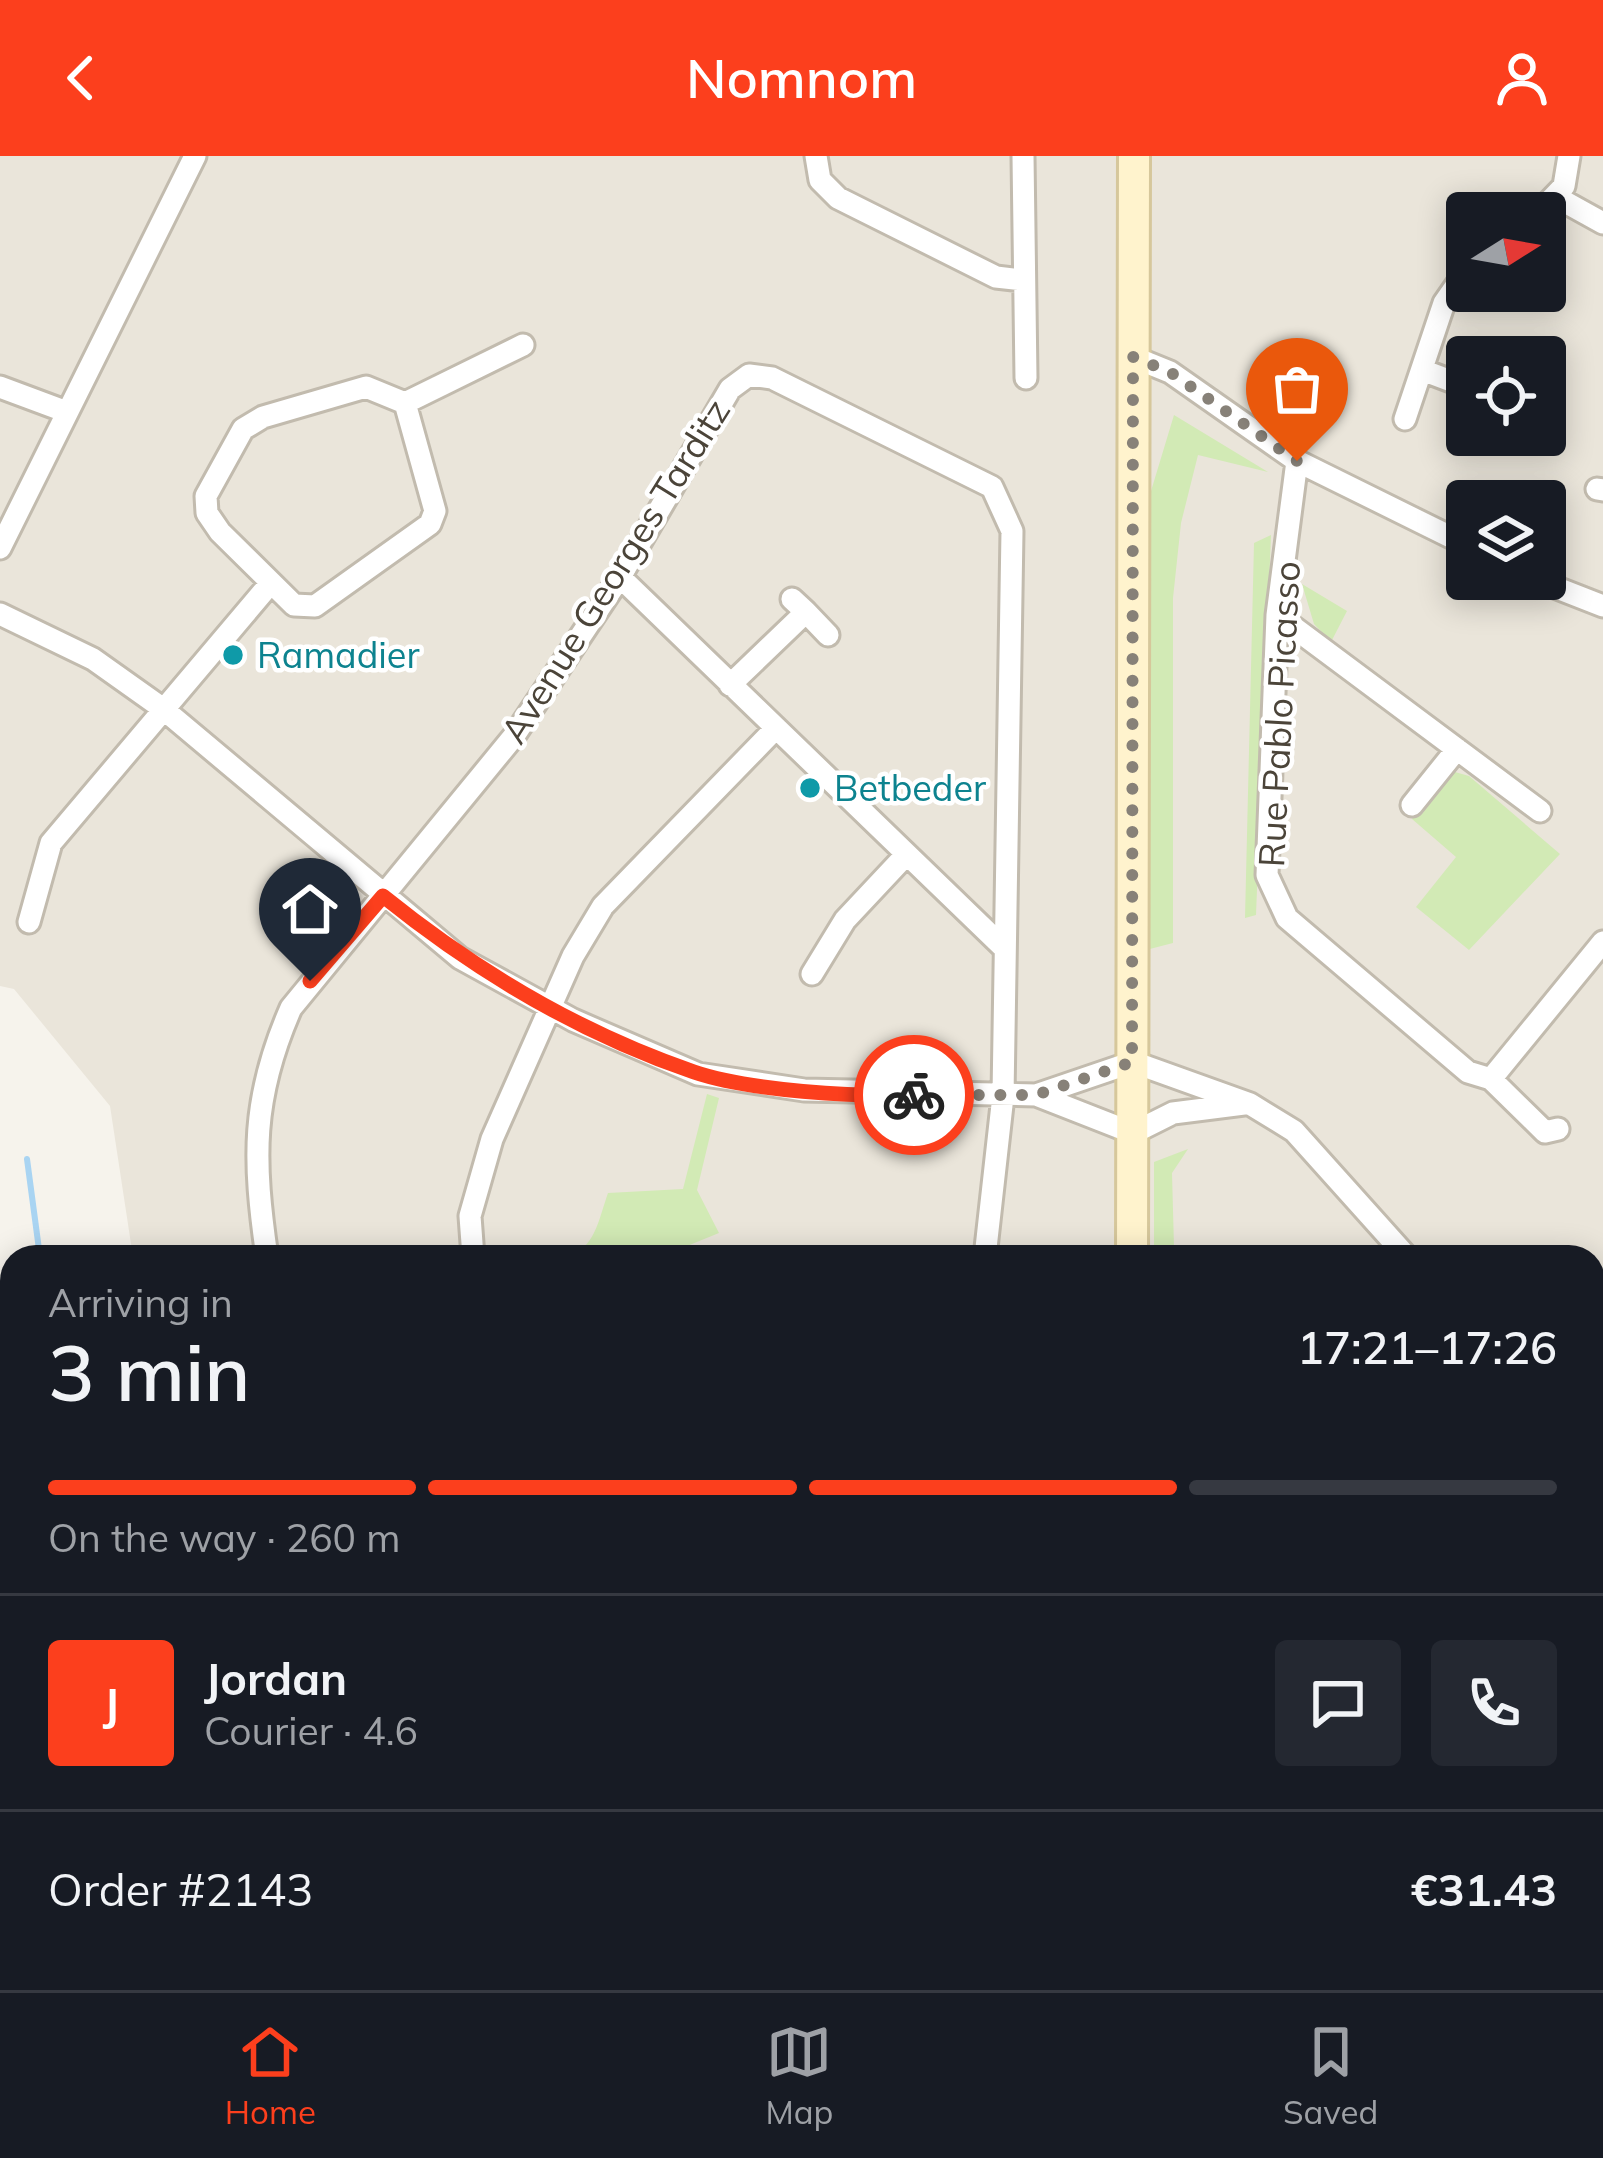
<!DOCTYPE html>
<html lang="en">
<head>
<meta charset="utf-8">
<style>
	:root { --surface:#171b24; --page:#242831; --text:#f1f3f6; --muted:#9ea1a6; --line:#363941; --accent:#fc3f1d }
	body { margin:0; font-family:Mulish,sans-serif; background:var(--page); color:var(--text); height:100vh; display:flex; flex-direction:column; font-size:45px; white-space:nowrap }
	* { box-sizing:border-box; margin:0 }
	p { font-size:39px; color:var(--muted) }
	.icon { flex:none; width:66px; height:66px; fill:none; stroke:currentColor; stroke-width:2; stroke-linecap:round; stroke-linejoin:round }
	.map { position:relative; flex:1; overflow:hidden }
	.side { position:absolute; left:0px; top:1089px; width:1605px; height:747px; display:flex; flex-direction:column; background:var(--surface); border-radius:36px 36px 0 0; box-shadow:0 6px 30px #0003 }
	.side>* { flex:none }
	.needle { width:78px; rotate:79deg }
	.fabs { position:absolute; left:1446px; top:36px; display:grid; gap:24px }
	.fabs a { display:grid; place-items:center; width:120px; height:120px; border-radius:12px; background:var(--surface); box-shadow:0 6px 30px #0003; font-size:60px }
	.pin { position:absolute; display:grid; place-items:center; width:102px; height:102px; color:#fff; margin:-123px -51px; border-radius:50% 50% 50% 0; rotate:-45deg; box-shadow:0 0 12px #0007 }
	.pin .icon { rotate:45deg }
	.courier { position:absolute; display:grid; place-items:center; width:120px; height:120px; margin:-60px; border:9px solid #fc3f1d; border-radius:50%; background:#fff; color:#222; box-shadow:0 3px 15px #0007 }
	.overview em { font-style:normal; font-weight:600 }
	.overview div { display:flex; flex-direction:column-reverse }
	.overview { display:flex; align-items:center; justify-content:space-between; height:204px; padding:0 48px }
	h1 { font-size:78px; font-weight:600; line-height:90px }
	.bar { display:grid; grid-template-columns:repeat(4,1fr); gap:18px 12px; align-content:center; height:144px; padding:0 48px }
	.bar i { height:15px; border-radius:9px; background:var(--line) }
	.bar .active { background:var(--accent) }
	.bar p { grid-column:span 4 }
	.line { display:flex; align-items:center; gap:30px; padding:0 48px; border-top:3px solid var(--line) }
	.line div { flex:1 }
	.round { display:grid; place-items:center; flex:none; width:126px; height:126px; border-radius:12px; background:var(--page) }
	header { display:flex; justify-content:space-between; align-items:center; height:156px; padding:0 48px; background:var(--accent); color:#fff; font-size:54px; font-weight:600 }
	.menu { display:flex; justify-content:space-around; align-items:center; height:168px; border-top:3px solid var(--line); background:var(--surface); font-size:33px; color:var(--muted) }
	.menu a { display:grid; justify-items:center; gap:6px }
	.menu .active { color:var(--accent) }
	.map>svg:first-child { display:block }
	.residential { fill:#eae5da; fill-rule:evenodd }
	.green { fill:#d2eab5 }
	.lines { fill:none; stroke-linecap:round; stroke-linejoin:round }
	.stream { stroke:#a9d4f2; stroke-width:6 }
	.minor-casing { stroke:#c2bbae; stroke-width:27 }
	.secondary-casing { stroke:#d6c79b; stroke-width:36 }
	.minor { stroke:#fff; stroke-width:21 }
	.secondary { stroke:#fff3cd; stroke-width:30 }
	.done { stroke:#878178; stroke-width:12; stroke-dasharray:0 21.6 }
	.route { stroke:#fc3f1d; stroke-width:15 }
	.culture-dot { fill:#0f9aa8; stroke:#fff; stroke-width:4.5 }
	.labels { text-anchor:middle; stroke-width:9; stroke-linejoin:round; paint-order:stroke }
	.street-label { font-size:36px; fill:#4b4439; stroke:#fff }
	.culture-label { font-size:36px; fill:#0d838f; stroke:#fff; text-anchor:start }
</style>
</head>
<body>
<header><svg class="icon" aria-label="back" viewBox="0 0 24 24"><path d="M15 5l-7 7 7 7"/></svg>Nomnom<svg class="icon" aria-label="person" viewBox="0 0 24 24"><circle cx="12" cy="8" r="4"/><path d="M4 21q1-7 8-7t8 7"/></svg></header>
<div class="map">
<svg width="1603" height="1834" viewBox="0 0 1603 1834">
	<rect width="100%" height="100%" fill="#f6f3ec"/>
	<path class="residential" d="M 0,0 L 1603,0 L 1603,1834 L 1153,1834 L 1151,1824 L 1593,1824 L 1593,1101 L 133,1101 L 110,950 L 14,833 L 0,830 ZM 1467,57 L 1545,57 L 1545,135 L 1467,135 ZM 1467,201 L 1545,201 L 1545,279 L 1467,279 ZM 1467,345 L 1545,345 L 1545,423 L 1467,423 Z"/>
	<path class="green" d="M 1174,259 L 1268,316 L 1198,299 L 1181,367 L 1173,442 L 1173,787 L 1142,795 L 1148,345 Z
		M 1271,379 L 1256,759 L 1245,762 L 1254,387 Z
		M 1302,428 L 1347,455 L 1331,486 L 1314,468 Z
		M 1455,616 L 1469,620 L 1560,698 L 1469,794 L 1416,751 L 1456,701 L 1412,663 L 1445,619 Z
		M 707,938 L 719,942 L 697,1034 L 719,1077 L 660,1101 L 566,1101 C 595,1094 599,1062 608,1037 L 683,1033 Z
		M 1188,993 L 1172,1017 L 1174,1091 L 1184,1101 L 1154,1101 L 1154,1006 Z
		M 1463,1824 L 1520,1824 L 1514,1834 L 1465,1834 L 1460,1833 Z"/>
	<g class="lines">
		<path class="stream" d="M 27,1003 L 40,1101
			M 0,1344 L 12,1347
			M 427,1824 L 435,1834"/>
		<defs>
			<path id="minor" d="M 816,0 L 820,24 L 838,42 L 996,121 L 1022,124
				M 1023,0 L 1026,222
				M 1556,41 L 1603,67
				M 1538,57 L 1564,30 L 1569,0
				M 1133,201 L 1170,216 L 1297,305 L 1467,389
				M 1422,214 L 1467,231
				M 0,231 L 67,256
				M 366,231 L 405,247 L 435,355 L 430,368 L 315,450 L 294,449 L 220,376 L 207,357 L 206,340 L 243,273 L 263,261 Z
				M 405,247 L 523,189
				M 1405,263 L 1444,147 L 1467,114
				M 1297,305 L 1277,459 L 1267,719 L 1287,762 L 1468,916 L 1491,923 L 1603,786
				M 1597,333 L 1603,334
				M 0,392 L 195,0
				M 620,421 L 1003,791
				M 1534,423 L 1603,450
				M 806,456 L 828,479
				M 0,458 L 93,503 L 162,552 L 460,802 L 573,864 L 698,918 L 804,934 L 1036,939 L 1133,906 L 1250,948 L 1294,975 L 1407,1101
				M 1277,459 L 1540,655
				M 730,529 L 806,456 L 792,443
				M 1412,649 L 1457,593
				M 29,766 L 51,687 L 269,429
				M 812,818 L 845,764 L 905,700
				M 1491,923 L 1545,976 L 1558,973
				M 1036,939 L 1133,977 L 1173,957 L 1244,948
				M 267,1101 C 253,1004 251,943 291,852 L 514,580 L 620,421 L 730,233 L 749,219 L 772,222 L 992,331 L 1012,375 L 1003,940 L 985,1101
				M 473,1101 L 470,1060 L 492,983 L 573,800 L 603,750 L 775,573
				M 1593,1170 L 1603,1160
				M 1593,1289 L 1603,1299
				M 1593,1589 L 1603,1590
				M 1593,1769 L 1603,1772
				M 1292,1824 L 1294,1834
				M 1445,1834 L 1448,1824"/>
			<path id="secondary" d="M 1132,1101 L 1134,0
				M 1166,1824 L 1168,1834"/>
		</defs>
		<use href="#minor" class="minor-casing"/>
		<use href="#secondary" class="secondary-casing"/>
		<use href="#minor" class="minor"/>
		<use href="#secondary" class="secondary"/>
	</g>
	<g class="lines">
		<path class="done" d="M 914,939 L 1036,939 L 1132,906 L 1133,201 L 1170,216 L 1297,305"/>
		<path class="route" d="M 310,825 L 383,740 C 476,815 580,877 694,916 C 750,935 855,941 914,939"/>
	</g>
	<g class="culture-dot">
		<circle cx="233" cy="499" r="12"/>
		<circle cx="810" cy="632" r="12"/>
	</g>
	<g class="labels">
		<g class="street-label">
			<text transform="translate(615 415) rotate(-58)" y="13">Avenue Georges Tarditz</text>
			<text transform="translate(1279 558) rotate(-87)" y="13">Rue Pablo Picasso</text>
		</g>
		<g class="culture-label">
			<text x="257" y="512">Ramadier</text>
			<text x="834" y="645">Betbeder</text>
		</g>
	</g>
</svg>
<div class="fabs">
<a><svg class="needle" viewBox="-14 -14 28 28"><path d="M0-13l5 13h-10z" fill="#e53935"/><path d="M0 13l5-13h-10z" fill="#9ea1a6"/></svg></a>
<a><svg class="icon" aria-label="locate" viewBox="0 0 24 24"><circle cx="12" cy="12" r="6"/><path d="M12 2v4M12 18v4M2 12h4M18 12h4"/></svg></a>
<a><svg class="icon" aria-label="layers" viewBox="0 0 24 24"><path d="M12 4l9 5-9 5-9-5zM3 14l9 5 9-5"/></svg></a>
</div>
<div class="pin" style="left:1297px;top:305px;background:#ea580c"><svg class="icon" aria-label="bag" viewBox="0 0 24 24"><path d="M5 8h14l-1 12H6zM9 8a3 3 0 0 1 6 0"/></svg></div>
<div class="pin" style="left:310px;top:825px;background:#1f2937"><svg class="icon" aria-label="home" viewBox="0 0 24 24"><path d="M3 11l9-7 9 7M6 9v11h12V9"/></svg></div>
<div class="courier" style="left:914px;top:939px"><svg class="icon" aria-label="bike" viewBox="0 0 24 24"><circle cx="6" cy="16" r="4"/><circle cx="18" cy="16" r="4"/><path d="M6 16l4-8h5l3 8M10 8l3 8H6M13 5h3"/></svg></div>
<section class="side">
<div class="overview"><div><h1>3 min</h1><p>Arriving in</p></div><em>17:21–17:26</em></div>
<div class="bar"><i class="active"></i><i class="active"></i><i class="active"></i><i></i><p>On the way · 260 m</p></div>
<div class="line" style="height:216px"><b class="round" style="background:var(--accent);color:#fff">J</b><div><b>Jordan</b><p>Courier · 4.6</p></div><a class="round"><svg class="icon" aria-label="chat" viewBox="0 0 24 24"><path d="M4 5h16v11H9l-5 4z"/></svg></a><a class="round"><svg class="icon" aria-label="phone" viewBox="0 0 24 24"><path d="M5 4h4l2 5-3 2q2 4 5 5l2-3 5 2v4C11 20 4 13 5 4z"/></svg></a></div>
<div class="line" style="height:156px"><div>Order #2143</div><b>€31.43</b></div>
</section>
</div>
<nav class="menu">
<a class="active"><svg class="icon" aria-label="home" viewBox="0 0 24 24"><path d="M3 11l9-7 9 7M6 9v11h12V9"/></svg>Home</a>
<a><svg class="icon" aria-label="map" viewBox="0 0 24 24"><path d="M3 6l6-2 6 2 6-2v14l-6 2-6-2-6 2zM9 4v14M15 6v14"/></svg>Map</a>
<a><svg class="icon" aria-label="saved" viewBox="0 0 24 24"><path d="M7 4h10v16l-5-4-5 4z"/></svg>Saved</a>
</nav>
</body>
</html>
